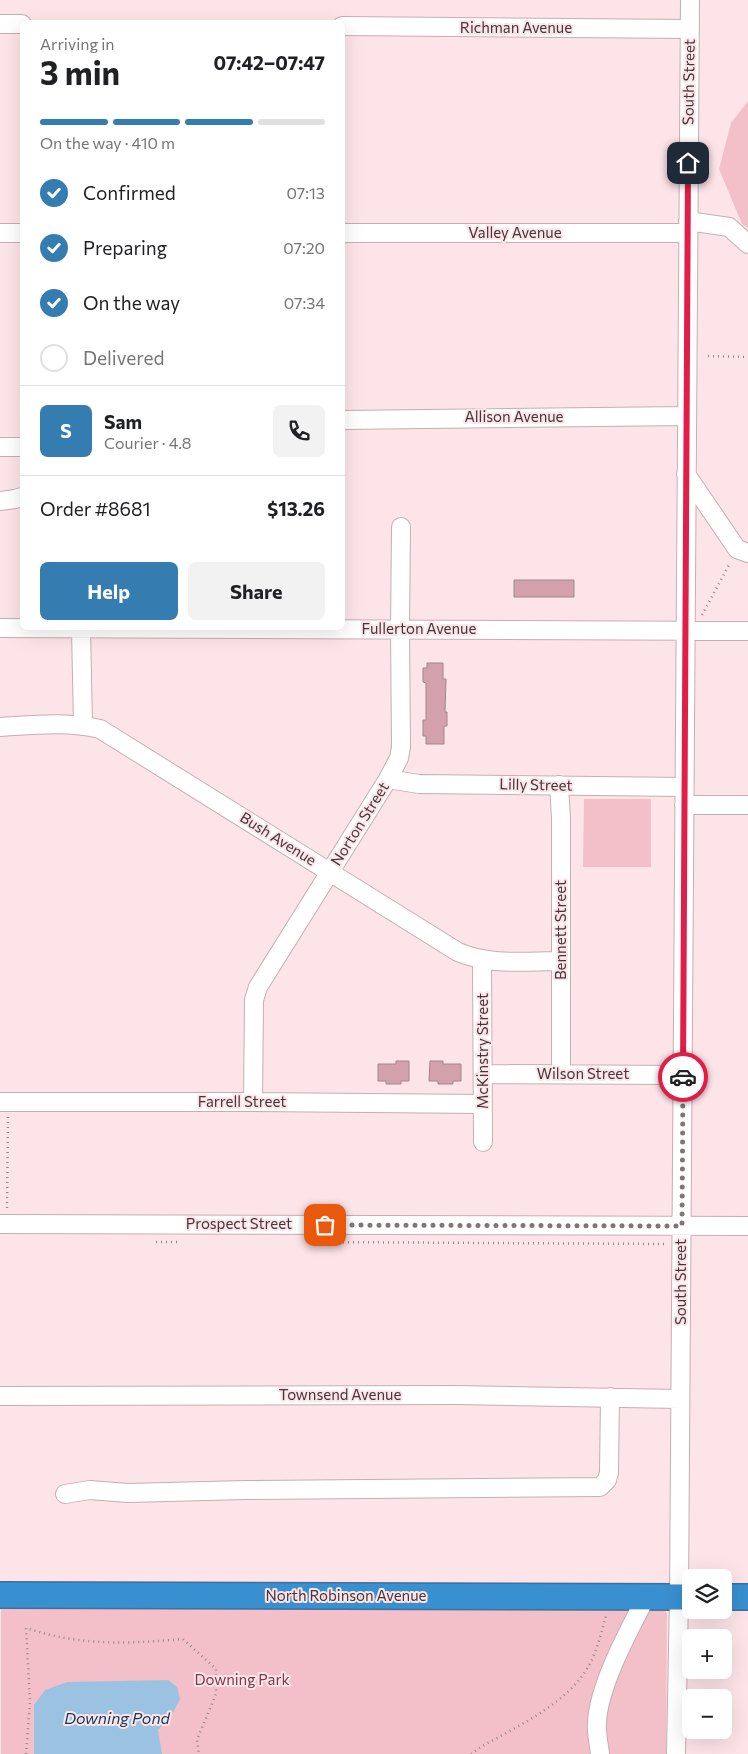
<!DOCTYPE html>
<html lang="en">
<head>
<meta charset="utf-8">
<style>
	:root { --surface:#fff; --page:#f2f2f2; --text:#202124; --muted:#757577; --line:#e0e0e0; --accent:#357cb1 }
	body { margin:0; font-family:Commissioner,sans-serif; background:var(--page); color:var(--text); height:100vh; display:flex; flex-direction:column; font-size:19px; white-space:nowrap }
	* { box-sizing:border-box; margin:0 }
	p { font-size:16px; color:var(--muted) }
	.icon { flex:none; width:28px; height:28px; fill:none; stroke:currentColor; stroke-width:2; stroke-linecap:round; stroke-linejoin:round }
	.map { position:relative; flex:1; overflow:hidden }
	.drawer { position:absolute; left:20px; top:20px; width:325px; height:610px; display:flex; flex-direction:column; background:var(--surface); border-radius:8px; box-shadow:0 5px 20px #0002 }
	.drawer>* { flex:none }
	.controls { position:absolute; left:682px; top:1569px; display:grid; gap:10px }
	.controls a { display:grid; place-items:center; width:50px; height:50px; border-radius:8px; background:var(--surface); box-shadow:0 5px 20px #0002; font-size:25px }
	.pin { position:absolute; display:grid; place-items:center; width:42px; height:42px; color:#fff; margin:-21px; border-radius:10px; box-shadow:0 2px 8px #0006 }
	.courier { position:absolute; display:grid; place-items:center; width:50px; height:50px; margin:-25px; border:4px solid #e11d48; border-radius:50%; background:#fff; color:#222; box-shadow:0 1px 6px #0007 }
	.headline em { font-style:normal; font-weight:700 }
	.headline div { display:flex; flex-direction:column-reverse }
	.headline { display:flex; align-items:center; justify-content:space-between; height:85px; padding:0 20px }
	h1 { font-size:32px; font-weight:700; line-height:38px }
	.bar { display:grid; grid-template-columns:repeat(4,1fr); gap:8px 5px; align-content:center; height:60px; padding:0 20px }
	.bar i { height:6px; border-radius:4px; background:var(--line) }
	.bar .current { background:var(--accent) }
	.bar p { grid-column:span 4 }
	.line { display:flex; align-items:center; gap:12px; padding:0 20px; border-top:1px solid var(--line) }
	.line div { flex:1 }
	.round { display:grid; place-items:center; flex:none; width:52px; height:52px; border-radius:8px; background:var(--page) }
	ol { padding:0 20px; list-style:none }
	li { display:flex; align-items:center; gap:15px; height:55px }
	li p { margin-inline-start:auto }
	li .icon { padding:5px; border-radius:50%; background:var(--accent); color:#fff; stroke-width:4 }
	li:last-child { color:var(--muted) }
	li i { width:28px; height:28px; border:2px solid var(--line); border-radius:50% }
	.button { display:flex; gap:10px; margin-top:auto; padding:10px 20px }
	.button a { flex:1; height:58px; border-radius:8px; background:var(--accent); color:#fff; font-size:20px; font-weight:700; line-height:58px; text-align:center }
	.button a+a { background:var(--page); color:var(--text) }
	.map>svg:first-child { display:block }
	.green { fill:#f3c0ca }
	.water { fill:#9cc2e2 }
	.building { fill:#d3a1ab; stroke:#9e878b }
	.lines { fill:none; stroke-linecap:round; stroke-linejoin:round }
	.minor-casing { stroke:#c6aeb2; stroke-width:20 }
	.highway-casing { stroke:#3c719b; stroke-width:28 }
	.path { stroke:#978689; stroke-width:2.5; stroke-dasharray:1 4; stroke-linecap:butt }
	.minor { stroke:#fff; stroke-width:18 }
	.highway { stroke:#3990d0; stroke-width:25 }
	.done { stroke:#837476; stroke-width:5; stroke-dasharray:0 9 }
	.route { stroke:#e11d48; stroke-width:6 }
	.labels { text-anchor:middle; stroke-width:4; stroke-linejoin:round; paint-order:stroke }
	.street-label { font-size:15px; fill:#413739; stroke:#fde4e8 }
	.park-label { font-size:15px; fill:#7a3a4a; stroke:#fde4e8 }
	.water-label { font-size:16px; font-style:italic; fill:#0e3b5a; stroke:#fde4e8 }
</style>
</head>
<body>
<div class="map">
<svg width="748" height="1754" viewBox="0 0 748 1754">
	<rect width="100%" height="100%" fill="#fde4e8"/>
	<path class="green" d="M 748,101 L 748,228 L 742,224 L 719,169 L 731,123 Z
		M 584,799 L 651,799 L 651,867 L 583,867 Z
		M 8,1605 L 661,1607 L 667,1613 L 666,1754 L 1,1754 L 1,1609 Z"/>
	<path class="water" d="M 168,1680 L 177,1687 L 180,1699 L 172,1715 L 158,1730 L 162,1754 L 34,1754 L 34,1705 L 45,1690 L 67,1682 Z"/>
	<path class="building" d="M 514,580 L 574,580 L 574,597 L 514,597 Z
		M 427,663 L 443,663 L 443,679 L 446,679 L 445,712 L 447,712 L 447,726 L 444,726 L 444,744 L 426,744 L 426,736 L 423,736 L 423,720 L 426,720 L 426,683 L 423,682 L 423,668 L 427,668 Z
		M 396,1061 L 409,1061 L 409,1081 L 401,1081 L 401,1084 L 386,1084 L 386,1081 L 378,1081 L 378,1064 L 396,1064 Z
		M 430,1061 L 443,1061 L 443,1064 L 461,1064 L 461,1081 L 453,1081 L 453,1084 L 438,1084 L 438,1081 L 429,1081 Z"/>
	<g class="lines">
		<defs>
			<path id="minor" d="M 0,24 L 22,24
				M 342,26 L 690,29
				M 688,221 L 729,227 L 748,244
				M 0,233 L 22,233
				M 342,233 L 688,233
				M 342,420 L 686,416
				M 0,447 L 22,447
				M 686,474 L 737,549 L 748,553
				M 0,501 L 15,499 L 22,497
				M 0,628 L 748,631
				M 81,628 L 83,725
				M 0,727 C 34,725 67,721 100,729 L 458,952 C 491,966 526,961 561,961
				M 388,779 L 419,784 L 684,787
				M 559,785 L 561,818 L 561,1074
				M 684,805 L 748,805
				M 482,960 L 483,1142
				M 483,1074 L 683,1075
				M 0,1102 L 253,1102 L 483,1104
				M 253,1102 L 254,1000 L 258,987 L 388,779 L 399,758 L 401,747 L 400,629 L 401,527
				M 0,1224 L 748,1226
				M 0,1396 L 456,1395 L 680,1399
				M 65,1494 L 90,1490 L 128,1493 L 246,1490 L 600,1487 L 607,1480 L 609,1473 L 610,1397
				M 600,1754 C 599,1744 596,1733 597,1723 C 598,1687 629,1630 646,1597
				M 676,1754 L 679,1597 L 690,0"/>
			<path id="highway" d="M 0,1595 L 691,1597
				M 724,1597 L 748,1597"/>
		</defs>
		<use href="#minor" class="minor-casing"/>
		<use href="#highway" class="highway-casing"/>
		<path class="path" d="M 708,356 L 748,357
			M 702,615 L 730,563
			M 7,1208 L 8,1116
			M 156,1242 L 180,1242
			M 318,1242 L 664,1244
			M 26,1754 L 30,1702 L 26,1628 C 80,1646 128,1644 183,1639 L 216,1669 L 216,1694 L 197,1740 L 199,1754
			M 471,1754 L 481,1747 C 517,1726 566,1705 588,1667 C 597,1652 601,1633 606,1616"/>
		<use href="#minor" class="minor"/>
		<use href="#highway" class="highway"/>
	</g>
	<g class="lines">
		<path class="done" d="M 325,1225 L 682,1226 L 683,1077"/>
		<path class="route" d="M 683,1077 L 688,163"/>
	</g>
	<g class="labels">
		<g class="street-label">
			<text x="516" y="33">Richman Avenue</text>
			<text transform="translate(689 82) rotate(-89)" y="5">South Street</text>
			<text x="515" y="238">Valley Avenue</text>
			<text x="514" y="422">Allison Avenue</text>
			<text x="419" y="634">Fullerton Avenue</text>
			<text transform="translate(536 785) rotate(1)" y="5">Lilly Street</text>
			<text transform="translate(360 824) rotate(-58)" y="5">Norton Street</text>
			<text transform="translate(278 839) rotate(32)" y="5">Bush Avenue</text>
			<text transform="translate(561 930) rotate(-90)" y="5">Bennett Street</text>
			<text transform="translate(483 1051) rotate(-90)" y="5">McKinstry Street</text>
			<text x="583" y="1079">Wilson Street</text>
			<text x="242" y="1107">Farrell Street</text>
			<text x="239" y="1229">Prospect Street</text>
			<text transform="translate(681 1282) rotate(-90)" y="5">South Street</text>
			<text x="340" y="1400">Townsend Avenue</text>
			<text x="346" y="1601">North Robinson Avenue</text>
		</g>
		<g class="park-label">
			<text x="242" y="1685">Downing Park</text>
		</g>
		<g class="water-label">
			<text x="117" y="1724">Downing Pond</text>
		</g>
	</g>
</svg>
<div class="controls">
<a><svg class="icon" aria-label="layers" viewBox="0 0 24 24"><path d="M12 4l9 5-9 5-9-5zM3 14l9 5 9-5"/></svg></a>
<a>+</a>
<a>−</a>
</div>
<div class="pin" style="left:325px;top:1225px;background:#ea580c"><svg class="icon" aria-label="bag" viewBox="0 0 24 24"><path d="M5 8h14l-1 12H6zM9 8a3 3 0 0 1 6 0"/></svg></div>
<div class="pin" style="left:688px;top:163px;background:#1f2937"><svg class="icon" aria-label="home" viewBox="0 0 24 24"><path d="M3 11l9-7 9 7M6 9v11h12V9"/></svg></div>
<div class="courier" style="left:683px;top:1077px"><svg class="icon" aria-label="car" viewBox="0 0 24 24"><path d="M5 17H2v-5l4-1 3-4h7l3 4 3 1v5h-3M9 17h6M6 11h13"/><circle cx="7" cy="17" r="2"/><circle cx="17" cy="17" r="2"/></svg></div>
<section class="drawer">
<div class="headline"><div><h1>3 min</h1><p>Arriving in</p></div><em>07:42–07:47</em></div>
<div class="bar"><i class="current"></i><i class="current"></i><i class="current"></i><i></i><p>On the way · 410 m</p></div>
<ol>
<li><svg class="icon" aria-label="check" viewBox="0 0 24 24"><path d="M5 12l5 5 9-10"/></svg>Confirmed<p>07:13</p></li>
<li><svg class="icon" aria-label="check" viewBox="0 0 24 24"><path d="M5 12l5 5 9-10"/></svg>Preparing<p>07:20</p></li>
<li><svg class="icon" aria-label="check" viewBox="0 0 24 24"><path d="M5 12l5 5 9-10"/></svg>On the way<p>07:34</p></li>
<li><i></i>Delivered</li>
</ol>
<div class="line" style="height:90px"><b class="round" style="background:var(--accent);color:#fff">S</b><div><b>Sam</b><p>Courier · 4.8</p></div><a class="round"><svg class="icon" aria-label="phone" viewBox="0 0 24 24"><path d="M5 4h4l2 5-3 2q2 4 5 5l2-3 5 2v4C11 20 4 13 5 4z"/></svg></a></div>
<div class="line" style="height:65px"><div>Order #8681</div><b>$13.26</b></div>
<div class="button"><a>Help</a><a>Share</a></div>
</section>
</div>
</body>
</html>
